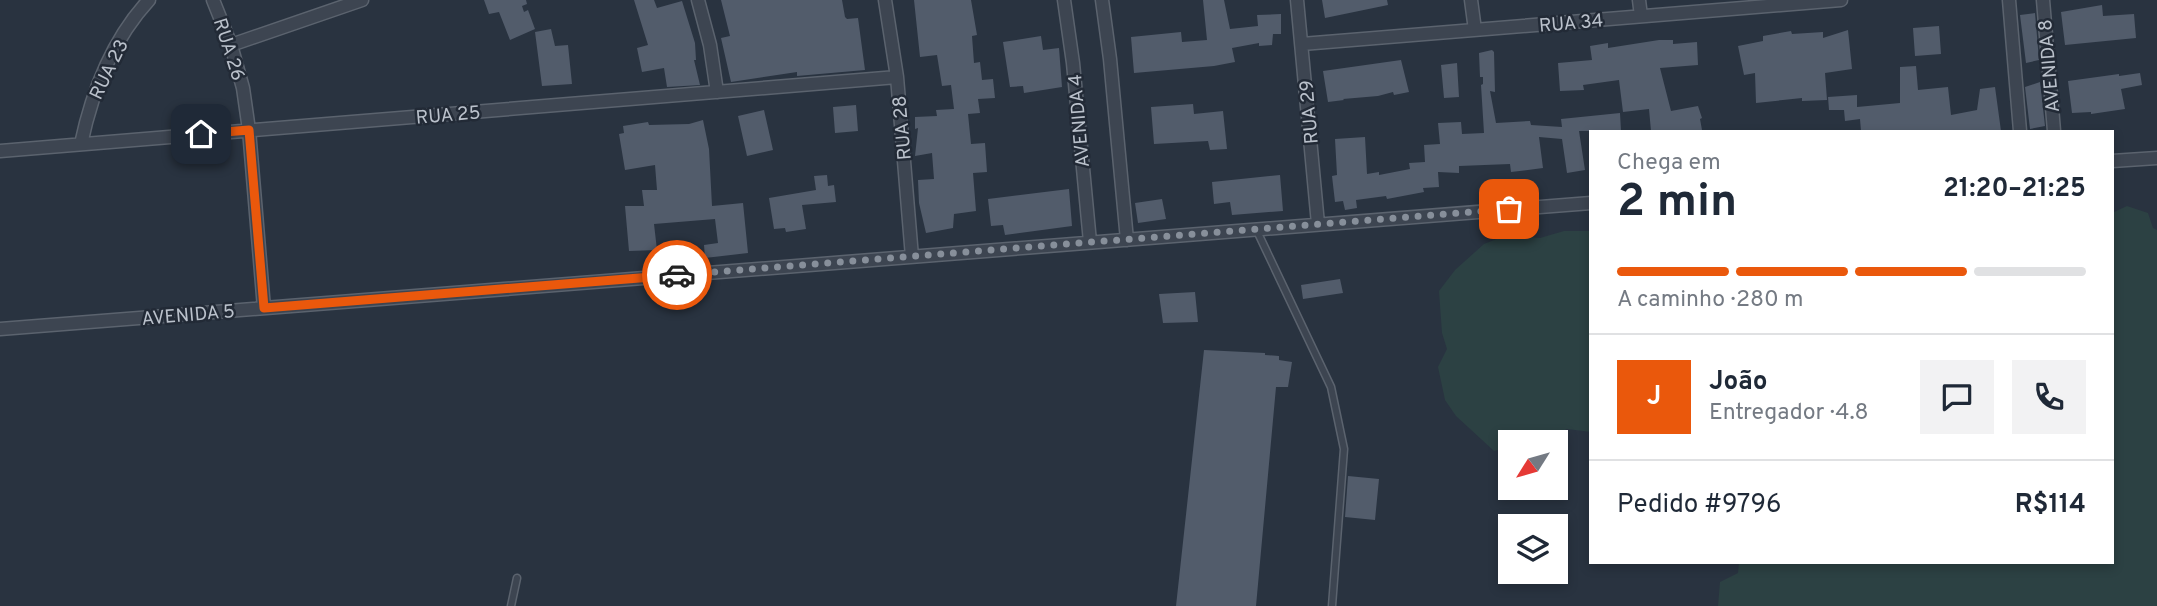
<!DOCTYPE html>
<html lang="pt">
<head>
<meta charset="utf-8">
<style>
	:root { --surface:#fff; --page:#f2f2f3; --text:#1f2937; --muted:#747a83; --line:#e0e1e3; --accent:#ea580c }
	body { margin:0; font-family:Overpass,sans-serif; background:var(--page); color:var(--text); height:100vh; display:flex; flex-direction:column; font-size:26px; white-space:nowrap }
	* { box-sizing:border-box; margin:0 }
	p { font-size:23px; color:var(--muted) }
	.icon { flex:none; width:38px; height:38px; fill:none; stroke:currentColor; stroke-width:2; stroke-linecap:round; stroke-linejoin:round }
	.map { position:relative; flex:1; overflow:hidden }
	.side { position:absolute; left:1589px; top:130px; width:525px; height:434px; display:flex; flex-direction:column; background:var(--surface); border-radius:0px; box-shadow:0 4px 10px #0003 }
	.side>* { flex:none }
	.needle { width:46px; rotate:233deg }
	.controls { position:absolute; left:1498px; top:430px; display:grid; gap:14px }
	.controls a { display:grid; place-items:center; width:70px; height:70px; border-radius:0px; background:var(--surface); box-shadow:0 4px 10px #0003; font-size:35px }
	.pin { position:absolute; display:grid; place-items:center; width:60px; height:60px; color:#fff; margin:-30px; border-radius:14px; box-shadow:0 4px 10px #0006 }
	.courier { position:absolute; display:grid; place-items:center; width:70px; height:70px; margin:-35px; border:5px solid #ea580c; border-radius:50%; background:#fff; color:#222; box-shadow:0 2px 9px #0007 }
	.head em { font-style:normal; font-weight:700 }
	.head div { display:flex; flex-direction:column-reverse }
	.head { display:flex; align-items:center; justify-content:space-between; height:119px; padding:0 28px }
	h1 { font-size:46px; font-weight:700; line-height:52px }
	.bar { display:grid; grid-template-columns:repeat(4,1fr); gap:10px 7px; align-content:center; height:84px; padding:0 28px }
	.bar i { height:9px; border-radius:5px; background:var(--line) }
	.bar .active { background:var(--accent) }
	.bar p { grid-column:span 4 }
	.line { display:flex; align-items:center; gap:18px; padding:0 28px; border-top:2px solid var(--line) }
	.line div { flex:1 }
	.round { display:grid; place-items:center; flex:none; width:74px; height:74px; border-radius:0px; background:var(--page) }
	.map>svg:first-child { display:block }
	.green { fill:#2c4143 }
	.building { fill:#525c6b }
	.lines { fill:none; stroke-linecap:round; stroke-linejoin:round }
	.lane-casing { stroke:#5b636e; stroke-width:9 }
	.street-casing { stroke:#5b636e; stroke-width:15 }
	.lane { stroke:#3d4551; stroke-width:6 }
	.street { stroke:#3d4551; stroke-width:12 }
	.done { stroke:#878f9a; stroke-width:7; stroke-dasharray:0 12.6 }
	.route { stroke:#ea580c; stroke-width:9 }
	.labels { text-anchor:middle; stroke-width:5; stroke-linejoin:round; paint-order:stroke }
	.street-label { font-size:19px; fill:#bac1cb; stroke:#222a36 }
</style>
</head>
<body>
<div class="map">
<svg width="2157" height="606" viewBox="0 0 2157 606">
	<rect width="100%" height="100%" fill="#293340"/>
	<path class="green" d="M 2127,206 L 2148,213 L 2153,228 L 2157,230 L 2157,606 L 1718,606 L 1720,582 L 1738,573 L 1739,562 L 2112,562 L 2112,213 Z
		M 1564,231 L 1591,231 L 1591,432 L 1567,429 L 1537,443 L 1510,443 L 1510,447 L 1494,451 L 1456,416 L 1445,400 L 1438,367 L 1447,349 L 1442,333 L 1439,291 L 1455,270 L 1484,244 L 1507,235 L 1540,238 Z"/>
	<path class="building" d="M 484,0 L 526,0 L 527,4 L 522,6 L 524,12 L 528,10 L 535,29 L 510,40 L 499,12 L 489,14 Z
		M 634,0 L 654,0 L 657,8 L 682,1 L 695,43 L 696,60 L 694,60 L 700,85 L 667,87 L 664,68 L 642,72 L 637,48 L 648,45 Z
		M 721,0 L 842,0 L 845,17 L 847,19 L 858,18 L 865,70 L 797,76 L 797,72 L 731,82 L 721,38 L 730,36 Z
		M 914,0 L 971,0 L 977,35 L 972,36 L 974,63 L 980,62 L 982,80 L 993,79 L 995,98 L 978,99 L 980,113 L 968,114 L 971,144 L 985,143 L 987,172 L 973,173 L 976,211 L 954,214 L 953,228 L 926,233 L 919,203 L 918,180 L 934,179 L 932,153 L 915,156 L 918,128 L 915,129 L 915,117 L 937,116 L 936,110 L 954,109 L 951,85 L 942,86 L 937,55 L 920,57 Z
		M 1203,0 L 1224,0 L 1230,29 L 1258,26 L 1257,15 L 1281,14 L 1281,34 L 1273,34 L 1272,45 L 1259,46 L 1259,43 L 1232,48 L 1235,62 L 1214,66 L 1134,73 L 1131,37 L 1181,32 L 1182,42 L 1207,40 Z
		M 1322,0 L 1387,0 L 1388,5 L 1325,18 Z
		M 2102,5 L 2103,16 L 2134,14 L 2136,38 L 2065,45 L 2061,12 Z
		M 2035,13 L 2039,60 L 2026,63 L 2020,15 Z
		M 1939,26 L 1941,54 L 1915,56 L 1913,28 Z
		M 551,29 L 555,46 L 568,45 L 572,84 L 542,86 L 535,32 Z
		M 1848,30 L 1852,69 L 1825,73 L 1827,100 L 1802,101 L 1802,98 L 1756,103 L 1755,73 L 1744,75 L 1738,46 L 1763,41 L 1763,36 L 1791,31 L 1792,34 L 1823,32 L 1823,38 Z
		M 1041,36 L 1043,50 L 1059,48 L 1062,87 L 1024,93 L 1023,86 L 1010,87 L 1003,42 Z
		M 1659,40 L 1673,40 L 1673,44 L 1697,42 L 1698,65 L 1660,68 L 1671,111 L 1698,106 L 1702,118 L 1700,119 L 1702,130 L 1700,131 L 1651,131 L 1649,109 L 1623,112 L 1619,80 L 1583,85 L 1584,90 L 1560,91 L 1558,63 L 1592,60 L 1590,46 L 1608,43 L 1608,48 Z
		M 1492,50 L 1494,52 L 1495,92 L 1490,91 L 1496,123 L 1530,121 L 1531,125 L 1562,127 L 1561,119 L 1620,113 L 1621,131 L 1579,131 L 1585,170 L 1567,173 L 1562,139 L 1539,137 L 1543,168 L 1511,172 L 1510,164 L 1459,166 L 1459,173 L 1438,172 L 1439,187 L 1423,188 L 1424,192 L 1387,199 L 1386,196 L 1356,200 L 1357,208 L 1345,210 L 1343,201 L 1335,202 L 1332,176 L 1337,175 L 1335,139 L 1365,137 L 1367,174 L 1379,172 L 1379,175 L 1410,169 L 1409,163 L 1425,162 L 1424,145 L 1440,144 L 1438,123 L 1461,122 L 1462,134 L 1484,133 L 1481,85 L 1483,84 L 1483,77 L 1480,77 L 1479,53 Z
		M 1401,60 L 1409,92 L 1394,95 L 1393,92 L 1378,96 L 1343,99 L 1344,100 L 1328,102 L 1323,71 Z
		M 1457,63 L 1459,97 L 1444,98 L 1441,65 Z
		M 1916,66 L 1918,90 L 1948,87 L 1951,115 L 1977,110 L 1980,89 L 1995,87 L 2001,131 L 1861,131 L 1860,119 L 1845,121 L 1844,110 L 1829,110 L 1828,97 L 1857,95 L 1857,107 L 1900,103 L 1900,67 Z
		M 2140,73 L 2142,85 L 2121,89 L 2125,109 L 2091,114 L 2091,112 L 2072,113 L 2068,81 L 2119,74 L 2119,76 Z
		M 2040,82 L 2045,126 L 2030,129 L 2025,87 Z
		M 1193,104 L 1194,114 L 1223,111 L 1227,149 L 1210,150 L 1208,141 L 1154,144 L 1151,107 Z
		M 856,105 L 858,131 L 835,133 L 833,107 Z
		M 764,110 L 773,150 L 747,156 L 738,116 Z
		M 703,120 L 709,149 L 712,206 L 743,203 L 748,253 L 705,258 L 704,245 L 718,243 L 715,219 L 654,224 L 657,250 L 629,251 L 625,206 L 644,206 L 642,190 L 657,190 L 655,165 L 625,170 L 619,134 L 624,133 L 623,126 L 648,122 L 649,125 L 689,124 Z
		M 827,175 L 828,186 L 834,185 L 836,202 L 802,205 L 806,229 L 786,232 L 785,228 L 774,229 L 769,198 L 816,190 L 814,176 Z
		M 1280,175 L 1283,211 L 1232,215 L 1230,202 L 1214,204 L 1212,182 Z
		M 1069,189 L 1072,226 L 1005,235 L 1003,225 L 991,226 L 988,199 Z
		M 1162,199 L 1166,219 L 1138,223 L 1135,203 Z
		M 1340,279 L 1343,293 L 1303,299 L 1301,285 Z
		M 1195,292 L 1198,322 L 1163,323 L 1159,294 Z
		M 1204,350 L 1265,353 L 1265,355 L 1279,356 L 1279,360 L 1292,362 L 1288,387 L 1276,387 L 1256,606 L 1176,606 Z
		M 1348,476 L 1379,479 L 1375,520 L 1345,517 Z"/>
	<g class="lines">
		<defs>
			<path id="lane" d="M 1257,231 L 1331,387 L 1344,449 L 1332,606
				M 511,606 L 517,578"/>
			<path id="street" d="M 213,0 L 231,45 L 243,88 L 249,130 L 264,308
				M 698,0 L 710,45 L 717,92
				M 885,0 L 897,77 L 912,257
				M 1064,0 L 1073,63 L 1090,242
				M 1102,0 L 1110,59 L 1127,240
				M 1297,0 L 1318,224
				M 1471,0 L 1475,30
				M 1639,0 L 1641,16
				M 2009,0 L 2020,131
				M 2043,0 L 2054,131
				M 1302,44 L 1841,0
				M 231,45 L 362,0
				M 81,144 C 92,92 112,40 149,0
				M 0,151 L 897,77
				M 2112,161 L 2157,158
				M 0,329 L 1591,203"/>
		</defs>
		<use href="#lane" class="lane-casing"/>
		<use href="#street" class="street-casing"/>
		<use href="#lane" class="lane"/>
		<use href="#street" class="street"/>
	</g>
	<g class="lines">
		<path class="done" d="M 677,275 L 1509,209"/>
		<path class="route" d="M 201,134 L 249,130 L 264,308 L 677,275"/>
	</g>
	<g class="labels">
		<g class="street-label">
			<text transform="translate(1571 22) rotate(-5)" y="7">RUA 34</text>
			<text transform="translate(230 49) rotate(72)" y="7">RUA 26</text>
			<text transform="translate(2048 66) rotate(-95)" y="7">AVENIDA 8</text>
			<text transform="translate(108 69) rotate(-64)" y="7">RUA 23</text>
			<text transform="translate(1308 112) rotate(-95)" y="7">RUA 29</text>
			<text transform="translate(448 114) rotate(-5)" y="7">RUA 25</text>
			<text transform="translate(1078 121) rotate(-95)" y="7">AVENIDA 4</text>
			<text transform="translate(901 128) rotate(-95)" y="7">RUA 28</text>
			<text transform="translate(188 314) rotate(-5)" y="7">AVENIDA 5</text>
		</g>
	</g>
</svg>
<div class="controls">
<a><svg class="needle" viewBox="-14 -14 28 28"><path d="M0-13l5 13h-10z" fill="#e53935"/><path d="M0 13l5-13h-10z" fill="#747a83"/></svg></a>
<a><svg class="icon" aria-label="layers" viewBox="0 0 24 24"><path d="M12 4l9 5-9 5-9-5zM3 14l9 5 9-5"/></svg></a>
</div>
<div class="pin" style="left:1509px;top:209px;background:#ea580c"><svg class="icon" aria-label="bag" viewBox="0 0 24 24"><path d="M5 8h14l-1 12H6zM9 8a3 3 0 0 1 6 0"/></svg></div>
<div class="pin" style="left:201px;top:134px;background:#1f2937"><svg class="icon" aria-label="home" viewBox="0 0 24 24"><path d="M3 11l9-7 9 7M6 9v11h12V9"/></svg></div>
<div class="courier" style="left:677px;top:275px"><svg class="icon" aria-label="car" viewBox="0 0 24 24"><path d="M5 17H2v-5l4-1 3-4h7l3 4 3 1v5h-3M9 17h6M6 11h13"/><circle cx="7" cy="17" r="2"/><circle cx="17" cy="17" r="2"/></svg></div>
<section class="side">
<div class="head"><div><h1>2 min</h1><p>Chega em</p></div><em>21:20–21:25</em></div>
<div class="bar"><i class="active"></i><i class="active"></i><i class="active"></i><i></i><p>A caminho · 280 m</p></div>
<div class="line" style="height:126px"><b class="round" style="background:var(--accent);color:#fff">J</b><div><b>João</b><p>Entregador · 4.8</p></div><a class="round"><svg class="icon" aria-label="chat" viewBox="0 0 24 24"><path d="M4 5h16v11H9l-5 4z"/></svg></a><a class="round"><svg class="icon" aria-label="phone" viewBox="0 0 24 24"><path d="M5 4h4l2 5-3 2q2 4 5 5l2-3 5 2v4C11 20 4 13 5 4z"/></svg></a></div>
<div class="line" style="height:91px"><div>Pedido #9796</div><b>R$114</b></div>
</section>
</div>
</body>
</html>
